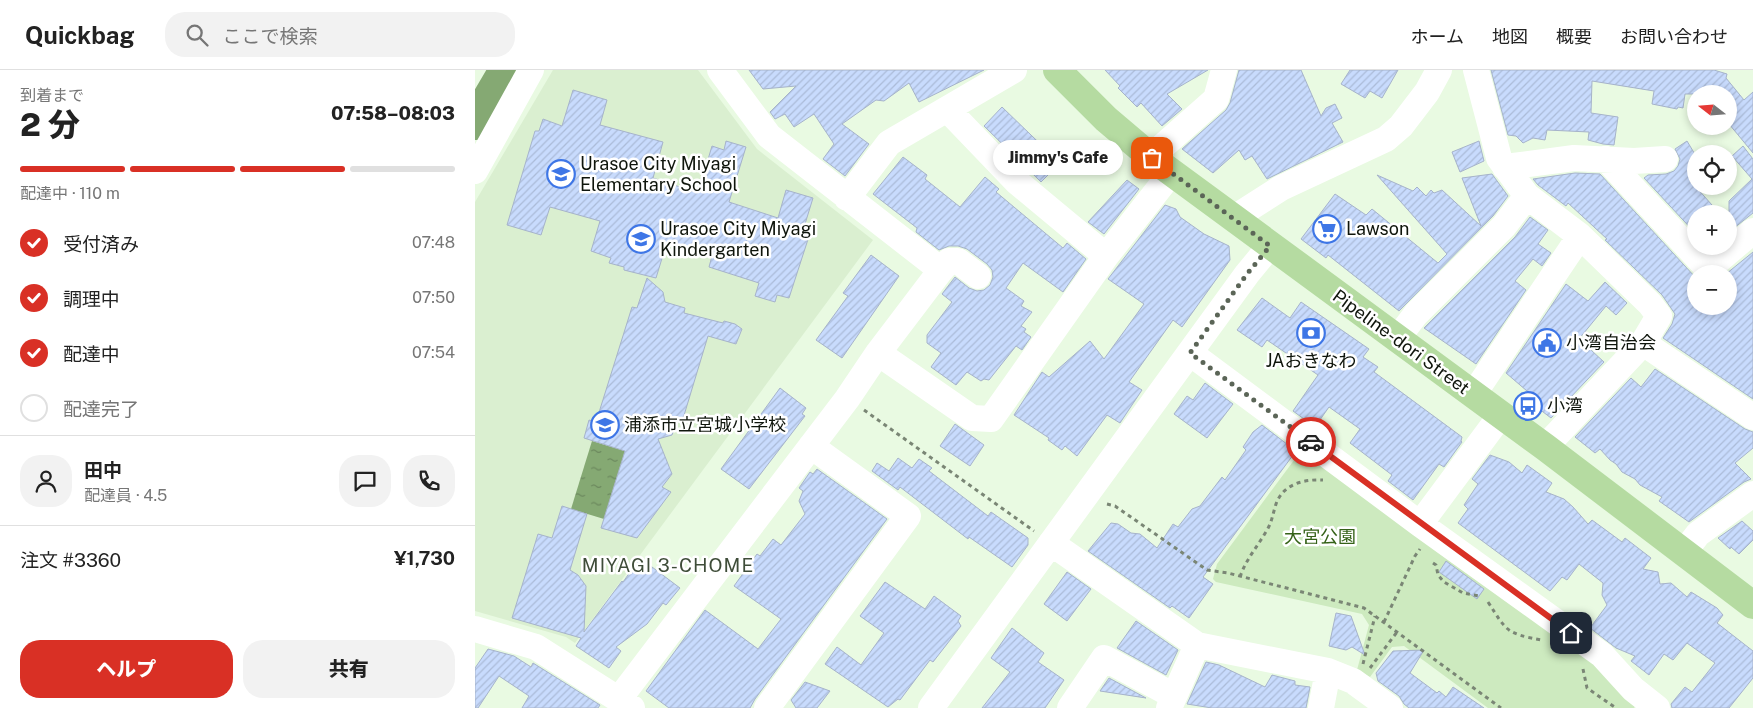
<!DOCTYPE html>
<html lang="ja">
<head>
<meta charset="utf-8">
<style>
	:root { --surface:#fff; --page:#f2f2f2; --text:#222; --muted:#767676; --line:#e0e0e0; --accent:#d93025 }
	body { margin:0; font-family:"Public Sans","Noto Sans JP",sans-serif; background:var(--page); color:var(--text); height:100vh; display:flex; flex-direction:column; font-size:19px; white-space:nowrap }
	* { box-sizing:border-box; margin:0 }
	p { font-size:16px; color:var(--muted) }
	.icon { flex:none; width:28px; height:28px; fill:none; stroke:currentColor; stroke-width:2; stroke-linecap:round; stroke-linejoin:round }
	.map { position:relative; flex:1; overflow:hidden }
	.drawer { display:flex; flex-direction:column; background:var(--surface); width:475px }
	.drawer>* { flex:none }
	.needle { width:32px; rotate:287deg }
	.fabs { position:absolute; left:1212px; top:15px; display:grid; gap:10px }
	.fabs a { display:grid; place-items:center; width:50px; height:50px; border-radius:50%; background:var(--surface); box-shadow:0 2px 8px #0003; font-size:25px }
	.pin { position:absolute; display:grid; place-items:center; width:42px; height:42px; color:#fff; margin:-21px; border-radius:10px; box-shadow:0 2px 8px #0006 }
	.courier { position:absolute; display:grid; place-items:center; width:50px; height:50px; margin:-25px; border:4px solid #d93025; border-radius:50%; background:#fff; color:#222; box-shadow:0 1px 6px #0007 }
	.bubble { position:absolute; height:35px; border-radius:18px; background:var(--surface); box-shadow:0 2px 8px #0003; font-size:16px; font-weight:800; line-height:35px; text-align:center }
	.summary em { font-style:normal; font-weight:800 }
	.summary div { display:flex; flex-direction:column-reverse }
	.summary { display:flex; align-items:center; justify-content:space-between; height:85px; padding:0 20px }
	h1 { font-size:32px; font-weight:800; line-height:38px }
	.bar { display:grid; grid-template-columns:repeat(4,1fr); gap:8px 5px; align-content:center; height:60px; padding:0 20px }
	.bar i { height:6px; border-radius:4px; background:var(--line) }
	.bar .on { background:var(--accent) }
	.bar p { grid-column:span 4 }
	.line { display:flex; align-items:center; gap:12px; padding:0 20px; border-top:1px solid var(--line) }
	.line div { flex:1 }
	.round { display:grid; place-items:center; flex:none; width:52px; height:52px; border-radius:20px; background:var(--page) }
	ol { padding:0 20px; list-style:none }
	li { display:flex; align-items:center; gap:15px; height:55px }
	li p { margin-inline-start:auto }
	li .icon { padding:5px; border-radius:50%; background:var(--accent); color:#fff; stroke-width:4 }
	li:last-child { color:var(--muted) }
	li i { width:28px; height:28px; border:2px solid var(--line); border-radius:50% }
	.action { display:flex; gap:10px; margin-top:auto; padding:10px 20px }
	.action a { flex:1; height:58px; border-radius:20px; background:var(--accent); color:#fff; font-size:20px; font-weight:800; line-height:58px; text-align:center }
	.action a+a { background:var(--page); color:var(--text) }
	header { display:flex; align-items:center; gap:30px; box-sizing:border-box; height:70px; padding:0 25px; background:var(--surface); border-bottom:1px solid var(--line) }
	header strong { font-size:24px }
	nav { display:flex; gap:28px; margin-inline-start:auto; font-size:18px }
	.search { width:350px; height:45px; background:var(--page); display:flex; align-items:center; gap:12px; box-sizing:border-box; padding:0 18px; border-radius:20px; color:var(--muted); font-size:19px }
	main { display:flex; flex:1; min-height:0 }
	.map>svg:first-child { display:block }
	.built { fill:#daefd0 }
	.green { fill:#cdeabf }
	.water { fill:url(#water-ripples) }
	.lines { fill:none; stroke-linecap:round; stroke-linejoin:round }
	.river { stroke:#85a973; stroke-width:34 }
	.building { fill:url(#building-hatch); stroke:#a6b3ca }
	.path { stroke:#7a8675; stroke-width:3; stroke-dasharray:4 4; stroke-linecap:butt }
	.minor { stroke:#fff; stroke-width:26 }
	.major { stroke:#b5dba1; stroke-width:28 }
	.done { stroke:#5b6557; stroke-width:5; stroke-dasharray:0 9 }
	.route { stroke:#d93025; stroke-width:6 }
	.labels { text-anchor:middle; stroke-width:5; stroke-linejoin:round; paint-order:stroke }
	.poi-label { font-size:18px; fill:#0f150c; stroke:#fff; text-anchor:start }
	.street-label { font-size:18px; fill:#0f150c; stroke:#fff }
	.park-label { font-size:18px; fill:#356218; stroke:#fff }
	.neighbourhood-label { font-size:19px; letter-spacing:1px; fill:#3f4d39; stroke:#fff }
</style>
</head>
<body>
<header>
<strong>Quickbag</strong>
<div class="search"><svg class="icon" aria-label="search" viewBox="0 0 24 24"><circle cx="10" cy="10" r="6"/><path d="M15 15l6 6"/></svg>ここで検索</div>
<nav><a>ホーム</a><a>地図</a><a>概要</a><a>お問い合わせ</a></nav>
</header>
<main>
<section class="drawer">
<div class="summary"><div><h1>2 分</h1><p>到着まで</p></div><em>07:58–08:03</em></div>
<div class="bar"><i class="on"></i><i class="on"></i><i class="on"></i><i></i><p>配達中 · 110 m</p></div>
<ol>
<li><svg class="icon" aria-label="check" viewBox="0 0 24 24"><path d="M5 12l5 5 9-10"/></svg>受付済み<p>07:48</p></li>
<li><svg class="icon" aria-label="check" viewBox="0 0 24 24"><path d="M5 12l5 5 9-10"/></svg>調理中<p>07:50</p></li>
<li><svg class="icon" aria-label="check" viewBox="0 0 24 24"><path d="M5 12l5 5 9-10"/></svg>配達中<p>07:54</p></li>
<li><i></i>配達完了</li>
</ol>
<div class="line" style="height:90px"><a class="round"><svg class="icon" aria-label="person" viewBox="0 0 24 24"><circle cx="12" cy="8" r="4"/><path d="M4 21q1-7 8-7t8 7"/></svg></a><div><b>田中</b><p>配達員 · 4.5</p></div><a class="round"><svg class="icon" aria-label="chat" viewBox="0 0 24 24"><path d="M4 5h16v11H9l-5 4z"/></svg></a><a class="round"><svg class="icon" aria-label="phone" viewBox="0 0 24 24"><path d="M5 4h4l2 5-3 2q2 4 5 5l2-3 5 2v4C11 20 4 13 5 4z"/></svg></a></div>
<div class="line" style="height:65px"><div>注文 #3360</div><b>¥1,730</b></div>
<div class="action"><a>ヘルプ</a><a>共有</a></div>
</section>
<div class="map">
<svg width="1278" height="638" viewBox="0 0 1278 638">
	<defs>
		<pattern id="water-ripples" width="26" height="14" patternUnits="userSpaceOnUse" patternTransform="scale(1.25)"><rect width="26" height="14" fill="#85a973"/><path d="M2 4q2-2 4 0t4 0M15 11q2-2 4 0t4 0" fill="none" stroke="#6b885d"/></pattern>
		<pattern id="building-hatch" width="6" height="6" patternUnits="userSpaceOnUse" patternTransform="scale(1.25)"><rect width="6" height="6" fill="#c8dbfd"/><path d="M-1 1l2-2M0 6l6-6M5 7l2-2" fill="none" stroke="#abbbd8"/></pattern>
	</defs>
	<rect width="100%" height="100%" fill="#e9fae2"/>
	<path class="built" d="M 78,0 L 223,0 L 282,79 L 398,170 L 100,573 L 91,567 L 0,541 L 0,132 Z"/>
	<path class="green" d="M 831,374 L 1137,602 L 1162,633 L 1159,638 L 1013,638 L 929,576 L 917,577 L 895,607 L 882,600 L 894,555 L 887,544 L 741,512 L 738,509 L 742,494 Z"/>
	<path class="water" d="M 117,371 L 150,381 L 129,449 L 96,439 Z"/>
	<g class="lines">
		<path class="river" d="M 0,53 L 31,0"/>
	</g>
	<path class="building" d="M 274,0 L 509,0 L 444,32 L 434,13 L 409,31 L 401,30 L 367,54 L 394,74 L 370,106 L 348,89 L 359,74 L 339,44 L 319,57 L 310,44 L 300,49 L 295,42 L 321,16 L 288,19 Z
		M 630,0 L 733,0 L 692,24 L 707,39 L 687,56 L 666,33 L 662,37 L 643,18 L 645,16 Z
		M 764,0 L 826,0 L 846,46 L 851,38 L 860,34 L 867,48 L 857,53 L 868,72 L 792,109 L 777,86 L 770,90 L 764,80 L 738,103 L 707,79 L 751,40 L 755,33 Z
		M 875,0 L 923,0 L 907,28 L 895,21 L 890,28 L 866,14 Z
		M 1016,0 L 1239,0 L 1252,4 L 1251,8 L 1269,30 L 1278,22 L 1278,83 L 1254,54 L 1254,24 L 1210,24 L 1208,38 L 1203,37 L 1202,39 L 1177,34 L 1179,21 L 1117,11 L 1116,43 L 1143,47 L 1139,75 L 1128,74 L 1113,70 L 1114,62 L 1072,60 L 1070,70 L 1058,68 L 1048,73 L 1041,66 L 1033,65 Z
		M 98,20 L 132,30 L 125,55 L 188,72 L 178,108 L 223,123 L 237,76 L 249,80 L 251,71 L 271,77 L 254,132 L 303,148 L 311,120 L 338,128 L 330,154 L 337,157 L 314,228 L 302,225 L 300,232 L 280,226 L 284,213 L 234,197 L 237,186 L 192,172 L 181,208 L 149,200 L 149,197 L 134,193 L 136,188 L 116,181 L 125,151 L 75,137 L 66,165 L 32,155 L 60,61 L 64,61 L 68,49 L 87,56 Z
		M 527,37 L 585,93 L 566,112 L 509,56 Z
		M 1004,71 L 1009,91 L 985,102 L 977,82 Z
		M 1212,71 L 1221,86 L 1221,117 L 1245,144 L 1221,144 L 1221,164 L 1169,108 L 1173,105 L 1191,104 L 1199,101 L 1203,96 L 1205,89 L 1200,79 Z
		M 1268,76 L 1278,89 L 1278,143 L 1254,162 L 1254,131 L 1277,109 L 1257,86 Z
		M 428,87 L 452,105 L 450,109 L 485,137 L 510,107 L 524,119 L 521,122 L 588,178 L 592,173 L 611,189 L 588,222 L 548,193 L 531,218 L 549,231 L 546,236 L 557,242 L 546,256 L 551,259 L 549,262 L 556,267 L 547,280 L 541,276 L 514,310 L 509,309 L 506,311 L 492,302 L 481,315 L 456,297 L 466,283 L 452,273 L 452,265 L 477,232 L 467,224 L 480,207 L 494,218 L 502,221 L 509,220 L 515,215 L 518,207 L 517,200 L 512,194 L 492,179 L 483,176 L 474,176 L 464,180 L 441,162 L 442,158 L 398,124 Z
		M 1100,103 L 1125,104 L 1221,208 L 1221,236 L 1254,236 L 1254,204 L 1251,204 L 1278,182 L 1278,329 L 1188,268 L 1197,254 L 1200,244 L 1187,225 L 1130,170 L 1132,169 L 1093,133 L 1091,136 L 1063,115 L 1058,109 Z
		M 1017,104 L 1033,126 L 1018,146 L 924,241 L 853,185 L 851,188 L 826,169 L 860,124 L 891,145 L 897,139 L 963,193 L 972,184 L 902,105 L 938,121 L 942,117 L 951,126 L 956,120 L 959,123 L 967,120 L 1006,156 L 987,108 Z
		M 652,110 L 664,119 L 629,164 L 613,152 Z
		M 690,135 L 701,139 L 705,147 L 729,164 L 754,176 L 755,190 L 707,257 L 698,250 L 654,312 L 667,320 L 645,353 L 632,345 L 602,386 L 590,376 L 587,380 L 573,370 L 574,368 L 539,345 L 567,302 L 574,307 L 615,271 L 629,289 L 669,234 L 633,209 Z
		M 1055,147 L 1073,160 L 1063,174 L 1076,183 L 1067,196 L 1058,189 L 1040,211 L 1051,220 L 1001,294 L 949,258 L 1040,167 Z
		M 396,185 L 424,206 L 367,288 L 341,270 L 373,226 L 368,223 Z
		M 172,208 L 188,222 L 190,232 L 210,238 L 209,243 L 248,253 L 249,251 L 260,254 L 267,259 L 261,274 L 233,266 L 207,352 L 202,351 L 197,365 L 183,369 L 197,404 L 187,417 L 196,422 L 162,468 L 126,458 L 150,381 L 109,368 L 114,350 L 121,352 L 157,237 L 162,238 Z
		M 1130,212 L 1152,233 L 1141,245 L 1131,236 L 1104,269 L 1129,292 L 1076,348 L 1055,332 L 1059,327 L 1031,303 L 1091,214 L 1113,231 Z
		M 787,228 L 815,248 L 826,232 L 894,279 L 888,287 L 903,297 L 899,302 L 987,367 L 986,371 L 987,372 L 969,397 L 964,394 L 938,430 L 913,411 L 917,405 L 875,373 L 885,359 L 854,337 L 840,357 L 818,341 L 843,305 L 792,270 L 787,277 L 762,260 Z
		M 1180,299 L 1270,359 L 1278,362 L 1278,378 L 1260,393 L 1276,409 L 1269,412 L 1214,452 L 1184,431 L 1187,427 L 1165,415 L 1160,409 L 1147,402 L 1141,394 L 1135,390 L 1125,379 L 1120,383 L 1100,367 L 1156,308 L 1166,317 Z
		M 730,313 L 758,334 L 732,368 L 699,344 L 712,326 L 718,330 Z
		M 305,318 L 331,338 L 327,344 L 330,346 L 274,419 L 246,399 Z
		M 480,354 L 509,375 L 495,396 L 465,376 Z
		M 787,355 L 821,381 L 728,507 L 738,514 L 714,548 L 697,536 L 695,538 L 613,481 L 636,453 L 643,454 L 656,463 L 665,464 L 682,478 L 698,454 L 703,457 L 717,439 L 725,436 L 747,407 L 750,410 L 771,380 L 768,377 L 778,362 Z
		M 1015,385 L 1034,392 L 1047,403 L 1052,395 L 1077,413 L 1071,422 L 1089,429 L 1098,437 L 1113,454 L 1117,450 L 1147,472 L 1150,468 L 1176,488 L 1168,499 L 1183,502 L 1185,514 L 1196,513 L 1212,527 L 1216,522 L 1242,538 L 1248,545 L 1242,553 L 1278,581 L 1278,608 L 1254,638 L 1197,638 L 1196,634 L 1210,617 L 1217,622 L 1240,593 L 1212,573 L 1198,590 L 1189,584 L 1174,605 L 1156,591 L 1160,586 L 1141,578 L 1115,558 L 1132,535 L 1127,525 L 1128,513 L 1104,494 L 1092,510 L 1087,507 L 1075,521 L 983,453 L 993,439 L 989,435 L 1003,414 L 997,409 Z
		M 423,388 L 437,398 L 444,389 L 457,398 L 454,401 L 513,446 L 516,442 L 553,468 L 553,475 L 537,497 L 494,467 L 493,469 L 425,417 L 423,420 L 397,401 L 402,393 L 414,401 Z
		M 342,399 L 412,449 L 280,629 L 275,638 L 194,638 L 171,621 L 230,540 L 283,579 L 306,549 L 259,516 L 282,484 L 285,486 L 298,469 L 306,475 L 330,444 L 324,431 L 328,421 L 324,418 L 335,402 L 338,404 Z
		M 87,436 L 112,444 L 95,500 L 103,505 L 111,516 L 109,562 L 147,511 L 148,512 L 165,488 L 205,518 L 191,535 L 188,533 L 172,554 L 141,577 L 146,581 L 134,598 L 101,576 L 106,568 L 37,548 L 63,464 L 77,468 Z
		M 1267,451 L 1278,461 L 1278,470 L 1264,484 L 1256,477 L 1255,479 L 1243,468 Z
		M 971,491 L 1009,519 L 1002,529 L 964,502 Z
		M 592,502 L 616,519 L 592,551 L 569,534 Z
		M 410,512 L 450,539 L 459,526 L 486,546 L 483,551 L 486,556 L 458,592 L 455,590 L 425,630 L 423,629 L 413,637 L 350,594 L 362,577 L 386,595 L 409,563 L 385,546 Z
		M 861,543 L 876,546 L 890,585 L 877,577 L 871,580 L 854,576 Z
		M 661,551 L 703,580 L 691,605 L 642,578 Z
		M 537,558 L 569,583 L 563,592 L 589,610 L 570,638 L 507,638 L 535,602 L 516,588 Z
		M 13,579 L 39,586 L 56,597 L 58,593 L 125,635 L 123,638 L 47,638 L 54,626 L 24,606 L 3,638 L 0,638 L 0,598 Z
		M 949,580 L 935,603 L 962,623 L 964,621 L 971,627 L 978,617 L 1009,638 L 934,638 L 929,634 L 924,626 L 903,611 L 901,603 L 918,581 Z
		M 731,592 L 744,595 L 790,617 L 797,605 L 820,611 L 820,615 L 835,617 L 831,638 L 737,638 L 712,634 Z
		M 634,608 L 671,628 L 625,621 Z
		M 330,612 L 355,621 L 342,638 L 321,638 L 316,630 Z"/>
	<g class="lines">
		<path class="path" d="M 389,340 L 559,461
			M 632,434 L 640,436 L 732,500 L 753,503 L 889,538 L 1026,638
			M 958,493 L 961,495 L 963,505 L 969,512 L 988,523 L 1004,526
			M 765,507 C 771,489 783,476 792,460 C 797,452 798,443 801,434 C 808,414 829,409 848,410
			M 1013,532 C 1032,561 1030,563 1066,570
			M 909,552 L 940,486 L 945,479
			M 888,594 L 900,546
			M 895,598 L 922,562
			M 1108,599 L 1112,618 L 1141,638"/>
		<path class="minor" d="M 245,0 L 294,66 L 466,200
			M 1001,0 L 1024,88 L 1052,126 L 1105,166 L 1175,234 L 1184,246 L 1168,273 L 1070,377
			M 472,39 L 542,112 L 631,186
			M 677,88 L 688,76 L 741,29 L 749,0
			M 1131,89 L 1233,199 L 1278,161
			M 1030,97 L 1099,88 L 1159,91 L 1190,89
			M 0,101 L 56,0
			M 372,128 L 414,73 L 539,0
			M 759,148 L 806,118 L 911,69 L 926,56 L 952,22 L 964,0
			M 922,269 L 941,244 L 1029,156 L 1052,126
			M 1168,273 L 1278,347
			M 403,283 L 497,348 L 516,349 L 631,186 L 697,102
			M 715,283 L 945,454 L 1127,585 L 1158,619 L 1182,638
			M 998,325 L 1105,166
			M 945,454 L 1026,345
			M 576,473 L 722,575 L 853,601 L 878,611 L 915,638
			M 1209,482 L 1223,464 L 1278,424
			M 0,559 L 61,577 L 157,638
			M 144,629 L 372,329 L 403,283 L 466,200 L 474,191 L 483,191 L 503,206
			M 292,638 L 433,446 L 336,376
			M 456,638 L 772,204 L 795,176
			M 595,638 L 629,588 L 699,626
			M 694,638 L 722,575
			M 846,638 L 853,601"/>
		<path class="major" d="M 582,0 L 631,49 L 677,88 L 1070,377 L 1278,535"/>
	</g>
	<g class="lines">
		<path class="done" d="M 677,88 L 795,176 L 772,204 L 715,283 L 836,372"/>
		<path class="route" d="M 836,372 L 1096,563"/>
	</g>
	<defs>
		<symbol id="school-ring" viewBox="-11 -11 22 22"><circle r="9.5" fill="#fff" stroke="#3e76e6" stroke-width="1.5"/><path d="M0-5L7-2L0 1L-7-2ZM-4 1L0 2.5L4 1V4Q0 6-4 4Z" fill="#3e76e6"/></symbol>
		<symbol id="supermarket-ring" viewBox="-11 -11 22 22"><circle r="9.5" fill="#fff" stroke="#3e76e6" stroke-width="1.5"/><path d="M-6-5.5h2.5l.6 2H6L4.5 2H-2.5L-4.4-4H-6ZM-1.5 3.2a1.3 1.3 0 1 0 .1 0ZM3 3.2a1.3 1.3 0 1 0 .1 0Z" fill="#3e76e6"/></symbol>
		<symbol id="bank-ring" viewBox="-11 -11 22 22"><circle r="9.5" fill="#fff" stroke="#3e76e6" stroke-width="1.5"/><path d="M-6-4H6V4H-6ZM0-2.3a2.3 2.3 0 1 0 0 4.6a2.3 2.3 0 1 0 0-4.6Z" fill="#3e76e6"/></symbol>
		<symbol id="civic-ring" viewBox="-11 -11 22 22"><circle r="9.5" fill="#fff" stroke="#3e76e6" stroke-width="1.5"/><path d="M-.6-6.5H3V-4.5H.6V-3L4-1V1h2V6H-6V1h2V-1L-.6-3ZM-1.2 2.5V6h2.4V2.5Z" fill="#3e76e6"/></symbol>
		<symbol id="bus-ring" viewBox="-11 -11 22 22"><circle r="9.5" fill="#fff" stroke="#3e76e6" stroke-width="1.5"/><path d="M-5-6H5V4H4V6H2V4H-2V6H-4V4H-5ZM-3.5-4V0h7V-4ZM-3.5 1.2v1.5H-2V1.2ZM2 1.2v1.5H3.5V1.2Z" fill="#3e76e6"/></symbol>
	</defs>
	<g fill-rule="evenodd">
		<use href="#school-ring" x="70" y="88" width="32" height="32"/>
		<use href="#supermarket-ring" x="836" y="143" width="32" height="32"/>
		<use href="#school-ring" x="150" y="153" width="32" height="32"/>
		<use href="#bank-ring" x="820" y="247" width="32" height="32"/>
		<use href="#civic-ring" x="1056" y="257" width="32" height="32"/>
		<use href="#bus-ring" x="1037" y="320" width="32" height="32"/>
		<use href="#school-ring" x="114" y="339" width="32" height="32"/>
	</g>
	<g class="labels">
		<g class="poi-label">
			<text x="105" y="100">Urasoe City Miyagi<tspan x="105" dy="21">Elementary School</tspan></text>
			<text x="185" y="165">Urasoe City Miyagi<tspan x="185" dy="21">Kindergarten</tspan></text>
			<text x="871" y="165">Lawson</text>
			<text x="1091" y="279">小湾自治会</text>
			<text x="836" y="297" text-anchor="middle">JAおきなわ</text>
			<text x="1072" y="342">小湾</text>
			<text x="149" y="361">浦添市立宮城小学校</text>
		</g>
		<g class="street-label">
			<text transform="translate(926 272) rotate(36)" y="6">Pipeline-dori Street</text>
		</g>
		<g class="park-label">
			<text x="845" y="473">大宮公園</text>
		</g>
		<g class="neighbourhood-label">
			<text x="193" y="502">MIYAGI 3-CHOME</text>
		</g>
	</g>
</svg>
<div class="fabs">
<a><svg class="needle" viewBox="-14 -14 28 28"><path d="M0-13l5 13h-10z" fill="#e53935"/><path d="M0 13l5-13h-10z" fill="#767676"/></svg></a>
<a><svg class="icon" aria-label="locate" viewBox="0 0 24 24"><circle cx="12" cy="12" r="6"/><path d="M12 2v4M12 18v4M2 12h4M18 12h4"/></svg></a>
<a>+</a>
<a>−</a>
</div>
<div class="pin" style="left:677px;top:88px;background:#ea580c"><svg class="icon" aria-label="bag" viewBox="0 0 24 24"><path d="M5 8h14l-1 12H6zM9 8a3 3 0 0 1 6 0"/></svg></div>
<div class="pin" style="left:1096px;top:563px;background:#1f2937"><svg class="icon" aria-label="home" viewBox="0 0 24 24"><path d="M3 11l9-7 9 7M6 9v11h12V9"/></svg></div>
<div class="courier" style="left:836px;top:372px"><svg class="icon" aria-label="car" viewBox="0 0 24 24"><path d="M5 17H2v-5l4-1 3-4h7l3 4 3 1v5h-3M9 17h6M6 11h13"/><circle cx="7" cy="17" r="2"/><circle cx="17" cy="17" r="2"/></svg></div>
<div class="bubble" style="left:518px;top:70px;width:130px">Jimmy's Cafe</div>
</div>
</main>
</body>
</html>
